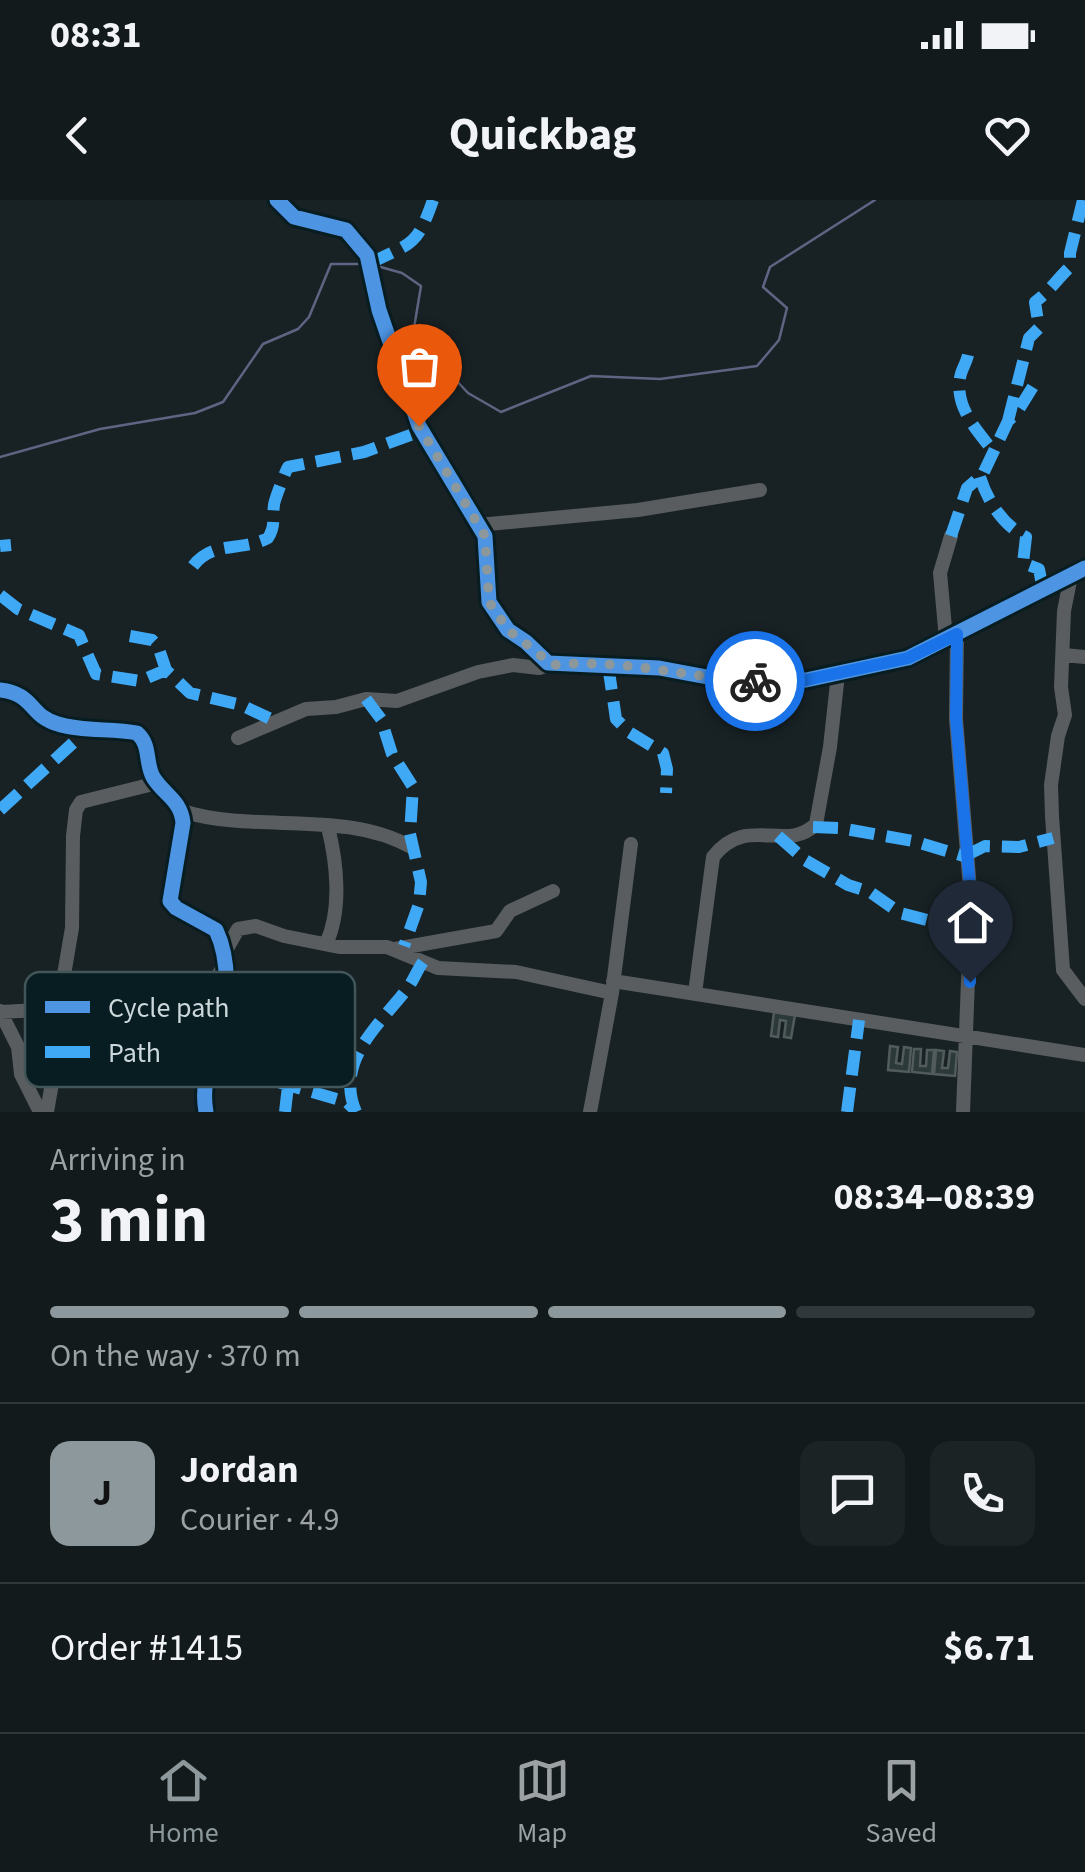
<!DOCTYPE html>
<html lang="en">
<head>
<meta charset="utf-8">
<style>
	:root { --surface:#121a1c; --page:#1b2325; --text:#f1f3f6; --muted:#9ca1a3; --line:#31383b; --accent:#8c989b }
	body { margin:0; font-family:"Source Sans 3",sans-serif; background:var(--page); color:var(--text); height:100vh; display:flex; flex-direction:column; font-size:38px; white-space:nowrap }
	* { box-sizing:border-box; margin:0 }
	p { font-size:32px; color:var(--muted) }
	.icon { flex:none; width:55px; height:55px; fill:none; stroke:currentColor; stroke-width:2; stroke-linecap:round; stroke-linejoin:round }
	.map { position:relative; height:912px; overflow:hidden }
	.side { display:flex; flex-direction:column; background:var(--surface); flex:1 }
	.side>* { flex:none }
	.pin { position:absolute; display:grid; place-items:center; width:85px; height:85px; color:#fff; margin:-102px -42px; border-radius:50% 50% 50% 0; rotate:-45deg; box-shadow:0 0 10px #0007 }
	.pin .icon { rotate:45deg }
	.courier { position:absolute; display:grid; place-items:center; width:100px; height:100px; margin:-50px; border:8px solid #1a73e8; border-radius:50%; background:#fff; color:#222; box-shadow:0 2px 12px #0007 }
	.summary em { font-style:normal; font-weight:700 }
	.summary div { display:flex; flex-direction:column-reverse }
	.summary { display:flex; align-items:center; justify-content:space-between; height:170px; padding:0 50px }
	h1 { font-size:65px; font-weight:700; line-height:75px }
	.bar { display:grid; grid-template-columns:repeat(4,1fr); gap:15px 10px; align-content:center; height:120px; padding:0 50px }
	.bar i { height:12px; border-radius:8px; background:var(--line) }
	.bar .selected { background:var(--accent) }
	.bar p { grid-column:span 4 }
	.line { display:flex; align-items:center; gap:25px; padding:0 50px; border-top:2px solid var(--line) }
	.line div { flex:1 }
	.round { display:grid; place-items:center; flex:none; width:105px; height:105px; border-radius:20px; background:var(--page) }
	.status { display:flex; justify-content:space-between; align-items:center; height:70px; padding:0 50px; background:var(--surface); direction:ltr }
	.status svg { height:28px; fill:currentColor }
	header { display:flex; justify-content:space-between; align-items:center; height:130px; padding:0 50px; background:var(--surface); font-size:45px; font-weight:700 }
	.menu { display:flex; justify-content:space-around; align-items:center; height:140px; border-top:2px solid var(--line); background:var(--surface); font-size:28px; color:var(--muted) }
	.menu a { display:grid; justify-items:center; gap:5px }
	.menu .selected { color:var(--accent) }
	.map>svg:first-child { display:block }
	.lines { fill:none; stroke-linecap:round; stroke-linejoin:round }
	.stream { stroke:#5e6582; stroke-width:2.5 }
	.building { fill:#2c3939; stroke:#525b5c; stroke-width:2.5 }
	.minor { stroke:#595d5f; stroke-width:14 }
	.quiet { stroke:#3fa9f5; stroke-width:12; stroke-dasharray:25 12; stroke-linecap:butt }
	.cycleway-casing { stroke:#081d21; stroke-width:21 }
	.cycleway { stroke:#4d94e3; stroke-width:15 }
	.done { stroke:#8c989b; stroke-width:10; stroke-dasharray:0 18 }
	.route { stroke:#1a73e8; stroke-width:12 }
	.key { fill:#081d21; stroke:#425558; stroke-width:2.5 }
	.key-label { font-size:28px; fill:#cbd7da }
</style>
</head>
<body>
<div class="status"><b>08:31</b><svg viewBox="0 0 49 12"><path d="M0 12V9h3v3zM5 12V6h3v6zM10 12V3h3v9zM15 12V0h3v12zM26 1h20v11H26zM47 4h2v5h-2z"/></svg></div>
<header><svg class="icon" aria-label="back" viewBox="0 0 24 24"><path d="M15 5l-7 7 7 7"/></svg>Quickbag<svg class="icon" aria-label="heart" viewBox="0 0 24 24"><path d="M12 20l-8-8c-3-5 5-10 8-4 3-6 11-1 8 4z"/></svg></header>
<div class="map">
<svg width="1085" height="912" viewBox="0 0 1085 912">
	<rect width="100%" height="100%" fill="#182225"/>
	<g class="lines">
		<path class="stream" d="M 377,66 L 402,73 L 421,86 L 413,134 L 468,193 L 501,212 L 591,176 L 660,179 L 757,166 L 779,140 L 787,108 L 763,87 L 770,67 L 875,0
			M 0,257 L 100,229 L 195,213 L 223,202 L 263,144 L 298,129 L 309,117 L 331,64 L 365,64"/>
	</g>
	<path class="building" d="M 774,812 L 795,815 L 791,838 L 784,837 L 786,821 L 780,820 L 778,837 L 771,836 Z
		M 890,846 L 898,847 L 896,863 L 902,864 L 904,847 L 911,848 L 909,872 L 888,870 Z
		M 914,849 L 921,849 L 920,866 L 926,866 L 927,850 L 934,850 L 932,874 L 912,872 Z
		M 936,850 L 944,851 L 942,868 L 948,868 L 950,851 L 957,852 L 955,876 L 934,874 Z"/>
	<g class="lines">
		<path class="minor" d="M 277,0 L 294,17 L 346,30 L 367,55 L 379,110 L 419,226 L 485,336 L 489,402 L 508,430 L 526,442 L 548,463 L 659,468 L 718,479 L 781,482 L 806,480 L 908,458 L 1085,368
			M 478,325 L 638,310 L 760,290
			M 1071,376 L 1064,411 L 1061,487 L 1065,515 L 1058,536 L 1051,585 L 1052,616 L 1063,770 L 1085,799
			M 957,434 L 956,519 L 971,701 L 963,912
			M 946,439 L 940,373 L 951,336
			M 1064,455 L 1085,457
			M 0,490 C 35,494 29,516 58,524 C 84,532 111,528 137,533 C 151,545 145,562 153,577 C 164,595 181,600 183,623 L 170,701 L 176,708 L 216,730 C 232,764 227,807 217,841 C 210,867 201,884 206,912
			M 238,538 L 306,509 L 336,507 L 366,499 L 397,501 L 478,472 L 513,465 L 539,468 L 552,464
			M 182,611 C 254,634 344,609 411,647
			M 326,744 C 342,710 337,663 328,627
			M 395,749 L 496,731 L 510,711 L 553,691
			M 224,754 L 238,729 L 256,726 L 284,736 L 339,747 L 387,747 L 438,768 L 516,772 L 612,793
			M 613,781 L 1085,855
			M 695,793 L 713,657 C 747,613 786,654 816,624 L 830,547 L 838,474
			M 59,804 L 114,803 L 168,811 L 192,808 L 203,801 L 223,767
			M 0,811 L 18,847 L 21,874 L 40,912
			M 1,812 L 57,809
			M 47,912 L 52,883 L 49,829 L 59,804 L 72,728 L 73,636 L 76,610 L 81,602 L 157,583
			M 590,912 L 612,793 L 631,644"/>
		<path class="quiet" d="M 369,64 C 411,42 416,49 433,0
			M 968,155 C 966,164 961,170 960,178 C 955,208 977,230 993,251
			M 1008,221 L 1029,138 L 1039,128 L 1035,102 C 1050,91 1057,79 1070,67 L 1070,53 L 1083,0
			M 980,277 C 988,302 1003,325 1026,337 L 1023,363 L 1039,369 L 1043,390
			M 951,336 L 967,288 L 983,274 L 1008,221 L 1016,214 L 1037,180
			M 0,346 L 11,345
			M 193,366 C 213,340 241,352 268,338 C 276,326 272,319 274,305 C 274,301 286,270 288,267 L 364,252 L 421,231
			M 0,395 L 18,409 L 79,435 L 96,474 L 140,481 L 166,470
			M 130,436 L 152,440 L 158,446 L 166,470 L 190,493 L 241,505 L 275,521
			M 608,465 L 616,519 L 629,532 L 663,553 L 667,569 L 666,593
			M 366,499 L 381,519 L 392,554 L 413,587 L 410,634 L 421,682 L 419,704 L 404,746
			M 0,610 L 87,530
			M 813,627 L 840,628 L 913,641 L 967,657
			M 778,636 L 805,660 L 848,685 L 870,692 L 900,713 L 970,731
			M 967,655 L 985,646 L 1019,647 L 1053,638
			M 217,842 L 241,847 L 281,883 L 347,902 L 353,908
			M 285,912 L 288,886
			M 356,912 C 334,861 380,824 407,789 C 414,780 417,770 423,762
			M 847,912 L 859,820"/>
		<defs>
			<path id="cycleway" d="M 277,0 L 294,17 L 346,30 L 367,55 L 379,110 L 419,226 L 485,336 L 489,402 L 508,430 L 526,442 L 548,463 L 659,468 L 718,479 L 781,482 L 806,480 L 908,458 L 1085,368
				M 0,490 C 35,494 29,516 58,524 C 84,532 111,528 137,533 C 151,545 145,562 153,577 C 164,595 181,600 183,623 L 170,701 L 176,708 L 216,730 C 232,764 227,807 217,841 C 210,867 201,884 206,912"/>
		</defs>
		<use href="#cycleway" class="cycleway-casing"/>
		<use href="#cycleway" class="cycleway"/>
	</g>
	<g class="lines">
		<path class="done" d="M 419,226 L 485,336 L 489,402 L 508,430 L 553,465 C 621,458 688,478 755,481"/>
		<path class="route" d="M 755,481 L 806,480 L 908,458 L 957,434 L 956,518 L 971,700 L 970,782"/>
	</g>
	<rect x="25" y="772" width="330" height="115" rx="15" class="key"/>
	<rect x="45" y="801" width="45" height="12" fill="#4d94e3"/>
	<rect x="45" y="846" width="45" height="12" fill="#3fa9f5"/>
	<g class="key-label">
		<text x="108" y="817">Cycle path</text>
		<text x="108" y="862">Path</text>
	</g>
</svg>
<div class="pin" style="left:419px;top:226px;background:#ea580c"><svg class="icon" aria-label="bag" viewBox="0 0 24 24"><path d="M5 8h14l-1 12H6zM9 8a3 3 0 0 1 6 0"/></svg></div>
<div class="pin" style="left:970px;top:782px;background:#1f2937"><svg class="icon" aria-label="home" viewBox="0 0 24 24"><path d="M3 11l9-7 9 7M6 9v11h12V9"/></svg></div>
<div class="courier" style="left:755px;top:481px"><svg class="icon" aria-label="bike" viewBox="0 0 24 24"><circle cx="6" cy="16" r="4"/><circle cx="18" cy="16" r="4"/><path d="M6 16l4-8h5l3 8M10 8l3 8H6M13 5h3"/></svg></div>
</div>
<section class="side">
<div class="summary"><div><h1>3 min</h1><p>Arriving in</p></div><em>08:34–08:39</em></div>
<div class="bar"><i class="selected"></i><i class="selected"></i><i class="selected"></i><i></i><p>On the way · 370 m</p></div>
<div class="line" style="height:180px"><b class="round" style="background:var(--accent);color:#111">J</b><div><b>Jordan</b><p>Courier · 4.9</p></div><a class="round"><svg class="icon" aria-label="chat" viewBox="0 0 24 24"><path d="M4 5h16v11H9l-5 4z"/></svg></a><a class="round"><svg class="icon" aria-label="phone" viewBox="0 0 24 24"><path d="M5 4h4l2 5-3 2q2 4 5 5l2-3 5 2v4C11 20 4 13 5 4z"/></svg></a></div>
<div class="line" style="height:130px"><div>Order #1415</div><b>$6.71</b></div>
</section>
<nav class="menu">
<a class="selected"><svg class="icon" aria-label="home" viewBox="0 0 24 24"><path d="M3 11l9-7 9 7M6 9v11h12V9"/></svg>Home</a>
<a><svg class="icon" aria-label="map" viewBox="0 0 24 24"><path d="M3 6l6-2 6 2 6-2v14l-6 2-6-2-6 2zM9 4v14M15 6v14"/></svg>Map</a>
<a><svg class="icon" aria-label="saved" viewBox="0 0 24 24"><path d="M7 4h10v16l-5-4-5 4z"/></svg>Saved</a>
</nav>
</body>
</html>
